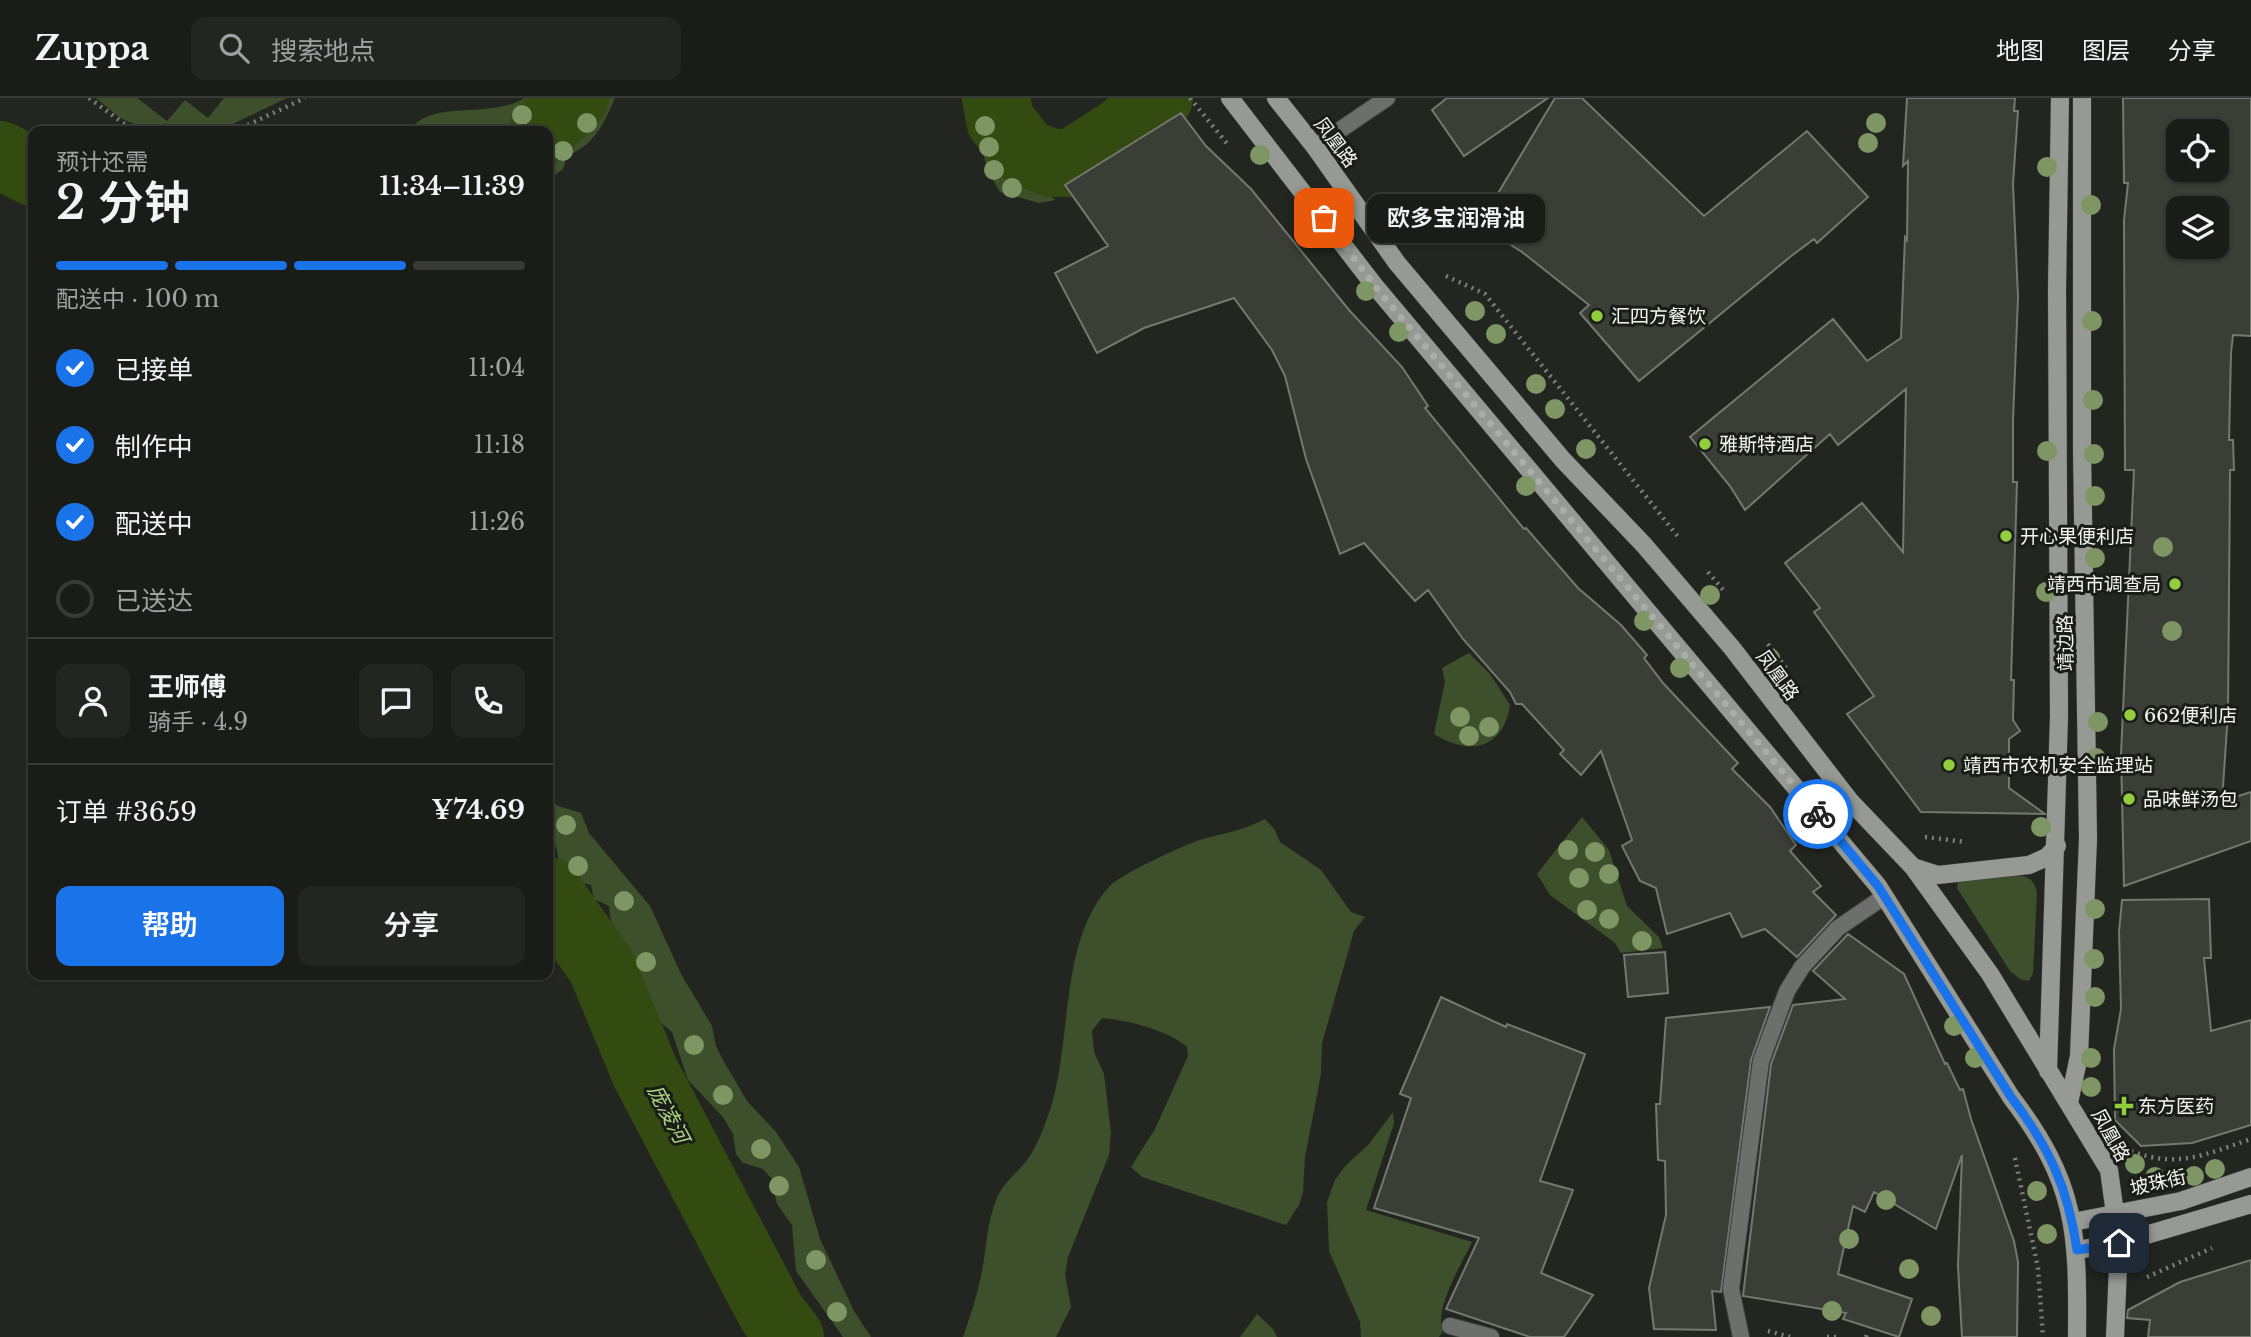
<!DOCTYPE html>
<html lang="zh">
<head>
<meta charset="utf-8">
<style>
	:root { --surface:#1a1c18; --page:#232521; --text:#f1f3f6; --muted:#9fa1a2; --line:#383a37; --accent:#1a73e8 }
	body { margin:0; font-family:"Libre Baskerville","Noto Sans SC",serif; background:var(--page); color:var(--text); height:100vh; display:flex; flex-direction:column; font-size:26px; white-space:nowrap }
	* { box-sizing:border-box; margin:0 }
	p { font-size:23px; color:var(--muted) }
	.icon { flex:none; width:38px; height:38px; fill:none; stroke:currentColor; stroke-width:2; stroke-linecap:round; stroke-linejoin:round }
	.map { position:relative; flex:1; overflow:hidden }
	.drawer { position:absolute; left:28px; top:28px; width:525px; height:854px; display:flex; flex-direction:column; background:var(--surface); border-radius:14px; box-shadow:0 2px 5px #0004,0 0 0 2px var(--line) }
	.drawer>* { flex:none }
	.tools { position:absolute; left:2166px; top:21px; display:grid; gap:14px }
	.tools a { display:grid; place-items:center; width:63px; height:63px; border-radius:14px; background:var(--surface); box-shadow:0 2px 5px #0004,0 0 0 2px var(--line); font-size:35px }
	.pin { position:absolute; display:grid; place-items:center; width:60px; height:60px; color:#fff; margin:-30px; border-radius:14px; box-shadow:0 4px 10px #0006 }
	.courier { position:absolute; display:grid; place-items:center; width:70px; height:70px; margin:-35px; border:5px solid #1a73e8; border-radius:50%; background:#fff; color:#222; box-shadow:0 2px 9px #0007 }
	.bubble { position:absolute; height:49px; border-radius:14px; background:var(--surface); box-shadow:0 2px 5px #0004,0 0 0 2px var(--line); font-size:23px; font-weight:600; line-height:49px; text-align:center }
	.overview em { font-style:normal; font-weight:600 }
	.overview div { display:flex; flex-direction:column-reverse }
	.overview { display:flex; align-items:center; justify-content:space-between; height:119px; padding:0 28px }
	h1 { font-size:46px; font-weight:600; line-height:52px }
	.bar { display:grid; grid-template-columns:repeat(4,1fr); gap:10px 7px; align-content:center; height:84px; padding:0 28px }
	.bar i { height:9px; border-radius:5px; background:var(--line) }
	.bar .selected { background:var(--accent) }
	.bar p { grid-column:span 4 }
	.line { display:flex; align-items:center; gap:18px; padding:0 28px; border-top:2px solid var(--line) }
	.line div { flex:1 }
	.round { display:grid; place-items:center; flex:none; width:74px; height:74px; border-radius:14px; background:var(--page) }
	ol { padding:0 28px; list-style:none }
	li { display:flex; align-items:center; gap:21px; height:77px }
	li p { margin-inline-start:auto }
	li .icon { padding:7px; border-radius:50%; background:var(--accent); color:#fff; stroke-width:4 }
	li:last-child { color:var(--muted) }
	li i { width:38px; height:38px; border:4px solid var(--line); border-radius:50% }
	.primary-button { display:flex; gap:14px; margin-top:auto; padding:14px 28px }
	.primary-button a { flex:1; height:80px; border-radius:14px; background:var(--accent); color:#fff; font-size:28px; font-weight:600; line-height:80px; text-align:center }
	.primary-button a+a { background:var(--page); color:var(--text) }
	header { display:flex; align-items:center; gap:42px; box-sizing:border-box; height:98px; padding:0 35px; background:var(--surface); border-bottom:2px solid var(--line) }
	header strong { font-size:33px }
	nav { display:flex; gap:38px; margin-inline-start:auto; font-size:24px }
	.search { width:490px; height:63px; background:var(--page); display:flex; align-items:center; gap:18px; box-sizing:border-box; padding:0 24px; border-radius:14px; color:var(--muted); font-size:26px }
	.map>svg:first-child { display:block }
	.green { fill:#3e4f2b }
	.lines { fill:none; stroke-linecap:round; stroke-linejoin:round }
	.river { stroke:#334a11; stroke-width:68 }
	.building { fill:#3a3e37; stroke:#747871; stroke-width:2; fill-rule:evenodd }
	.service-casing { stroke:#40433d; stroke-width:18 }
	.secondary-casing { stroke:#40433d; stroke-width:19 }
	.path { stroke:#7e807b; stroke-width:4.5; stroke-dasharray:2 5; stroke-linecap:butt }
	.service { stroke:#6d6f6c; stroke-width:16 }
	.secondary { stroke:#969994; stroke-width:18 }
	.tree { fill:#7e9564 }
	.done { stroke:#aaada8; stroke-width:7; stroke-dasharray:0 12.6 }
	.route { stroke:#1a73e8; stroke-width:9 }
	.poi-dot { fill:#92cd3e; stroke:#191c17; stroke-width:2.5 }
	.labels { text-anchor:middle; stroke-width:6; stroke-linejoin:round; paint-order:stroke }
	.street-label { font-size:19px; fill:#f3f5f1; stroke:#191c17 }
	.poi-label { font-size:19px; fill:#f3f5f1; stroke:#191c17; text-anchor:start }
	.water-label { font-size:21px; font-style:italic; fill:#aed583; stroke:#191c17 }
</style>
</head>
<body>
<header>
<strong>Zuppa</strong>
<div class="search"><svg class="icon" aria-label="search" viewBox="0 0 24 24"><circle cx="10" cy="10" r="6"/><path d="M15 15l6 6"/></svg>搜索地点</div>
<nav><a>地图</a><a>图层</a><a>分享</a></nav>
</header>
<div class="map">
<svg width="2251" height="1239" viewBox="0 0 2251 1239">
	<rect width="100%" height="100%" fill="#232620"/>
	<path class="green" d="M 96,0 L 137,0 L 167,23 L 185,2 L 208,20 L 224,0 L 287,0 L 218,33 L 151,33 L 120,20 Z
		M 525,0 L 560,0 L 552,9 L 510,33 L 409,33 C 432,0 488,22 525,0 Z
		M 592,0 L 615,0 C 603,27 595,46 567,58 L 563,71 L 548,82 L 548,51 L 566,35 Z
		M 972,0 L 986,0 L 998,64 L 1005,78 L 1013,85 L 1034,89 L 1056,102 L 1039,105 L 1000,94 L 987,72 Z
		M 1469,555 L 1490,576 L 1510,607 C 1503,652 1469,658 1434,636 L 1445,584 L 1442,570 Z
		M 548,701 L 558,708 L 581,715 L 589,735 L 650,808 L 681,876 L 712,928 L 716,948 L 723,962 L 747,1003 L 776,1034 L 799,1069 L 820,1141 L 854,1213 L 871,1239 L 843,1239 L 796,1173 L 792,1127 L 777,1106 L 771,1080 L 763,1071 L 743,1065 L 736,1056 L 733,1036 L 723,1019 L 688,982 L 672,934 L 636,904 L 637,895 L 624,873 L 623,849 L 613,838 L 609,808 L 594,801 L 591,787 L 567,781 L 561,773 L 556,748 L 548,737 Z
		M 1582,719 L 1609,752 L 1627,808 L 1659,839 L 1663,850 L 1621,855 L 1615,845 L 1550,797 L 1537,776 Z
		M 1265,721 L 1275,732 L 1280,744 L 1321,772 L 1351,814 L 1365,819 L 1354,833 L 1322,945 L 1321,976 L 1305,1059 L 1303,1094 L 1299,1107 L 1286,1127 L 1142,1079 L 1131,1069 L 1155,1031 L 1188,958 L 1187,949 C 1168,932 1127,922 1102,920 L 1092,933 L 1094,954 L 1104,976 L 1111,1035 L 1109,1057 L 1068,1159 L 1065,1176 L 1071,1209 L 1056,1239 L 963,1239 C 970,1219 977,1198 981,1178 C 987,1152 986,1125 997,1100 C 1003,1086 1013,1078 1023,1067 C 1035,1054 1043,1032 1049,1015 C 1073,946 1058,843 1110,788 C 1121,776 1184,747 1200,742 C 1223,735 1243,733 1265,721 Z
		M 2016,777 C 2029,778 2034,782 2037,795 L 2033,875 L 2029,883 L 2020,881 L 2010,873 L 1957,790 L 1958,782 Z
		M 1393,1014 L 1394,1025 L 1366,1112 L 1472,1144 C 1462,1165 1433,1213 1443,1233 L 1439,1239 L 1361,1239 L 1360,1224 L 1329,1153 L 1327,1104 L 1335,1082 L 1346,1067 L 1369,1046 Z
		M 1257,1216 L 1273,1231 L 1277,1239 L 1240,1239 Z"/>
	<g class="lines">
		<path class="river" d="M 996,0 L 1000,22 L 1025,54 L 1051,65 L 1072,65 L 1123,32 L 1159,0
			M 542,33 L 575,0
			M 0,57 L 33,74
			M 548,793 L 601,868 L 645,974 L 771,1214 L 790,1239"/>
	</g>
	<path class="building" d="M 1447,0 L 1548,0 L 1464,58 L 1432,12 Z
		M 1555,0 L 1582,0 L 1704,118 L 1807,33 L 1868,99 L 1817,145 L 1814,141 L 1790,159 L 1639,283 L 1580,215 L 1589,207 L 1522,154 L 1479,127 Z
		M 1907,0 L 2015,0 L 2014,13 L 2018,13 L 2013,86 L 2018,199 L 2013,322 L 2013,384 L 2017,384 L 2011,582 L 2014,582 L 2013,622 L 2020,633 L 2009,641 L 2009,690 L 2045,716 L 1921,714 L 1847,616 L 1874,598 L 1814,514 L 1820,510 L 1785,465 L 1862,405 L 1903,454 L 1906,291 L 1838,347 L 1830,336 L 1745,412 L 1730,388 L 1690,339 L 1833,221 L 1867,263 L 1901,240 L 1905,139 L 1907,142 L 1908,63 L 1903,68 Z
		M 2123,0 L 2251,0 L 2251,238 L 2233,237 L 2231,255 L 2229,342 L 2233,342 L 2234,372 L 2230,372 L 2228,615 L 2222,703 L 2251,694 L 2251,743 L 2124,788 L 2121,656 L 2134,372 L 2125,372 L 2124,122 L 2128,85 L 2124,85 ZM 2179,33 L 2217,33 L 2217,72 L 2179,72 ZM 2179,110 L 2217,110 L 2217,149 L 2179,149 Z
		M 1181,15 L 1206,48 L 1251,91 L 1349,212 L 1402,269 L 1428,308 L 1425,310 L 1524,431 L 1526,430 L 1578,490 L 1621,527 L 1647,557 L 1644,560 L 1663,585 L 1738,665 L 1732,671 L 1770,709 L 1796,747 L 1790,753 L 1821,788 L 1813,794 L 1836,817 L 1797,859 L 1765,831 L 1742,839 L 1730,815 L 1667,836 L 1656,790 L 1640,783 L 1622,748 L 1632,742 L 1601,653 L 1581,677 L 1560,656 L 1564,652 L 1522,606 L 1516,606 L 1510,594 L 1463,541 L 1428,492 L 1415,503 L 1364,445 L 1340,456 L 1306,361 L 1285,278 L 1272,252 L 1234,200 L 1144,230 L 1097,255 L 1055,175 L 1108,148 L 1065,87 Z
		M 2209,801 L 2211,860 L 2204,860 L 2211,933 L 2251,922 L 2251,1027 L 2192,1045 L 2141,1048 L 2115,1022 L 2114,951 L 2121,911 L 2119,834 L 2122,802 Z
		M 1848,836 L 1904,876 L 1945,966 L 1947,965 L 1960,992 L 1963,991 L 1971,1021 L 2014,1143 L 2018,1164 L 2017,1239 L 1962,1239 L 1958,1168 L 1962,1057 L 1936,1131 L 1874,1094 L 1865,1114 L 1853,1108 L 1838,1176 L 1912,1201 L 1899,1239 L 1843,1221 L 1846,1215 L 1743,1198 L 1771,966 L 1793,907 L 1845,901 L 1813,873 Z
		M 1665,854 L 1668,895 L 1628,899 L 1624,857 Z
		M 1441,899 L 1506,929 L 1507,926 L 1585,956 L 1540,1083 L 1573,1092 L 1541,1175 L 1593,1197 L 1564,1239 L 1530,1239 L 1446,1211 L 1479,1140 L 1374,1110 L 1411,1000 L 1400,996 Z
		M 1770,909 L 1751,962 L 1721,1194 L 1712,1193 L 1716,1232 L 1654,1231 L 1649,1190 L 1666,1117 L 1665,1063 L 1658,1062 L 1656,1006 L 1660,1006 L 1666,920 Z
		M 2251,1162 L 2251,1239 L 2148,1239 L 2150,1222 L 2127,1220 L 2128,1212 L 2180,1184 Z"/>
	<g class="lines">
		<defs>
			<path id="service" d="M 1315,49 L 1387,0
				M 1450,1228 L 1491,1239
				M 1741,1239 L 1731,1191 L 1761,963 L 1787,893 L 1802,869 L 1838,830 L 1885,798"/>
			<path id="secondary" d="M 1230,0 L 1374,187 L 1878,788 L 2011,999 C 2077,1086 2078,1134 2077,1239
				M 1276,0 L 1315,49 L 1397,165 L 1563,362 L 1644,447 L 1732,550 L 1850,703 L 1913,769 L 1990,876 L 2109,1072 L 2119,1145 L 2115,1239
				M 1913,769 L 1938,777 L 2029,767 L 2047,759 L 2057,748
				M 2048,973 L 2059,618 L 2057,191 L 2060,0
				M 2069,1005 L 2079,958 L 2088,741 L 2082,352 L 2082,0
				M 2073,1124 L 2181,1103 L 2251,1079
				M 2077,1152 L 2119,1145 L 2251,1106"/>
		</defs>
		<use href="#service" class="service-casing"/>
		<use href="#secondary" class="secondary-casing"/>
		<path class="path" d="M 89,0 L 134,33
			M 1190,0 L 1229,48
			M 235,33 L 305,0
			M 1446,178 L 1485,196 L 1679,440
			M 1708,474 L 1725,494
			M 1768,546 L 1786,570
			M 1925,739 L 1965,744
			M 2131,1053 C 2178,1071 2206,1056 2251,1041
			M 2015,1060 L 2038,1170 L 2043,1239
			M 2147,1179 L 2212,1150
			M 1768,1233 L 1790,1239
			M 1827,1239 L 1841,1239
			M 1866,1239 L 1867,1236"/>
		<use href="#service" class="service"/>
		<use href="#secondary" class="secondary"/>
	</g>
	<g class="tree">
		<circle cx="522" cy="17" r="10"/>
		<circle cx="587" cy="25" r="10"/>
		<circle cx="1876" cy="25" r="10"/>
		<circle cx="985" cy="28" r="10"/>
		<circle cx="1868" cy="45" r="10"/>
		<circle cx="989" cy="49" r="10"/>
		<circle cx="563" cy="53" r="10"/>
		<circle cx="1260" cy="57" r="10"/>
		<circle cx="2047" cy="69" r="10"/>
		<circle cx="994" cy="72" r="10"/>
		<circle cx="1012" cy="90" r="10"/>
		<circle cx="2091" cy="107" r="10"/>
		<circle cx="1311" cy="121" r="10"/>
		<circle cx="1366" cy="193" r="10"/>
		<circle cx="1475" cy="213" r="10"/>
		<circle cx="2092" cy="223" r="10"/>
		<circle cx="1399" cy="234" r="10"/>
		<circle cx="1496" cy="236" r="10"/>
		<circle cx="1536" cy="286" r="10"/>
		<circle cx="2093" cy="302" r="10"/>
		<circle cx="1555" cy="311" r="10"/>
		<circle cx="1586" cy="351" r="10"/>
		<circle cx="2047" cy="353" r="10"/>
		<circle cx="2094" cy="356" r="10"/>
		<circle cx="1526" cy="388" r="10"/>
		<circle cx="2095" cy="398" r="10"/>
		<circle cx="2163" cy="449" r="10"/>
		<circle cx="2095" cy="460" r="10"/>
		<circle cx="2046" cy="494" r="10"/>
		<circle cx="1710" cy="497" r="10"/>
		<circle cx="1644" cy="523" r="10"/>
		<circle cx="2172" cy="533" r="10"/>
		<circle cx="1770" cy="560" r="10"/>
		<circle cx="1680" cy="570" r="10"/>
		<circle cx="1460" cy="619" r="10"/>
		<circle cx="2098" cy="624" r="10"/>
		<circle cx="1489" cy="629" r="10"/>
		<circle cx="1469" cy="638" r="10"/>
		<circle cx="2096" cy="660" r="10"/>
		<circle cx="566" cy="727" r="10"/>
		<circle cx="2041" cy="729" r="10"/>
		<circle cx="1568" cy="752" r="10"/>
		<circle cx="1595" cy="754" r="10"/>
		<circle cx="578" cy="768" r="10"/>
		<circle cx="1609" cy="776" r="10"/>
		<circle cx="1579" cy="780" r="10"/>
		<circle cx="624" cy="803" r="10"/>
		<circle cx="2095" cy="811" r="10"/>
		<circle cx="1587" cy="812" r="10"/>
		<circle cx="1609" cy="821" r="10"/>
		<circle cx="1642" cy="843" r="10"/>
		<circle cx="2094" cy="861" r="10"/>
		<circle cx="646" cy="864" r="10"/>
		<circle cx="2095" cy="899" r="10"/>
		<circle cx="1954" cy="928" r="10"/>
		<circle cx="694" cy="947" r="10"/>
		<circle cx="1975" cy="960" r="10"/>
		<circle cx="2091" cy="960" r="10"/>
		<circle cx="2091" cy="989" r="10"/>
		<circle cx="723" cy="997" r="10"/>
		<circle cx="761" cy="1051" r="10"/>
		<circle cx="2135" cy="1066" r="10"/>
		<circle cx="2215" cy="1071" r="10"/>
		<circle cx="2194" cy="1078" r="10"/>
		<circle cx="2155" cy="1079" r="10"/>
		<circle cx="779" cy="1088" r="10"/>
		<circle cx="2037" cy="1093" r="10"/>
		<circle cx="1886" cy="1102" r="10"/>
		<circle cx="2047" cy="1136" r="10"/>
		<circle cx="1849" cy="1141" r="10"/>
		<circle cx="816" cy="1162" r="10"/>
		<circle cx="1909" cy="1171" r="10"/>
		<circle cx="1832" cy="1213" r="10"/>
		<circle cx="837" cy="1214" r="10"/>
		<circle cx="1931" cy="1218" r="10"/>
	</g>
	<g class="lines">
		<path class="done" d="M 1324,120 L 1374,187 L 1818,716"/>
		<path class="route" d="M 1818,716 L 1878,788 L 2011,999 C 2049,1049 2068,1089 2077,1152 L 2119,1145"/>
	</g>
	<g class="poi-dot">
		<circle cx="1597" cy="218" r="7"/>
		<circle cx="1705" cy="346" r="7"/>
		<circle cx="2006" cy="438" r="7"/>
		<circle cx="2175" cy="486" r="7"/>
		<circle cx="2130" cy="617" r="7"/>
		<circle cx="1949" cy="667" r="7"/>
		<circle cx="2129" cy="701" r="7"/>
		<path d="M2120.5 997.5h7v7h7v7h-7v7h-7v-7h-7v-7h7z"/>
	</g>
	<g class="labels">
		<g class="street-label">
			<text transform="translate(1336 44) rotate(53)" y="7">凤凰路</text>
			<text transform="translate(2065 545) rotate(-91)" y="7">靖边路</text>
			<text transform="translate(1778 577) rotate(54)" y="7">凤凰路</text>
			<text transform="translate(2111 1037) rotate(61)" y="7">凤凰路</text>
			<text transform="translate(2158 1084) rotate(-13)" y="7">坡珠街</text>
		</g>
		<g class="poi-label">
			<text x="1611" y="225">汇四方餐饮</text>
			<text x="1719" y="353">雅斯特酒店</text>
			<text x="2020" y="445">开心果便利店</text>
			<text x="2161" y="493" text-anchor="end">靖西市调查局</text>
			<text x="2144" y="624">662便利店</text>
			<text x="1963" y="674">靖西市农机安全监理站</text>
			<text x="2143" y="708">品味鲜汤包</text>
			<text x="2138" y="1015">东方医药</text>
		</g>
		<g class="water-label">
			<text transform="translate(668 1016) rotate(62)" y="7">庞凌河</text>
		</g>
	</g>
</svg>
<div class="tools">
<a><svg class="icon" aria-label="locate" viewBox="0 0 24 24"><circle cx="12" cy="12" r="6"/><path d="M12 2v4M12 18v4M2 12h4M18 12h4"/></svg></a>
<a><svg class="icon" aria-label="layers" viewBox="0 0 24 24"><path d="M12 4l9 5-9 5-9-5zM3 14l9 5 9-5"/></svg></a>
</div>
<div class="pin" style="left:1324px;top:120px;background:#ea580c"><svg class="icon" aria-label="bag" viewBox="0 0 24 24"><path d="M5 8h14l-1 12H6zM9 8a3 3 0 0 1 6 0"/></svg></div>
<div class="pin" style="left:2119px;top:1145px;background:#1f2937"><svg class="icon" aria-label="home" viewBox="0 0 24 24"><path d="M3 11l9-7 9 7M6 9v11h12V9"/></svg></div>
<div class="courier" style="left:1818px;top:716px"><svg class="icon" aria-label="bike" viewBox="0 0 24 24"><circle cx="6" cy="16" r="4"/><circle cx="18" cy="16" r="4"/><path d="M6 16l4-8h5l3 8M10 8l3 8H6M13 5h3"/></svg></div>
<div class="bubble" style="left:1367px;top:96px;width:178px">欧多宝润滑油</div>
<section class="drawer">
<div class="overview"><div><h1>2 分钟</h1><p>预计还需</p></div><em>11:34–11:39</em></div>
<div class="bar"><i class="selected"></i><i class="selected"></i><i class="selected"></i><i></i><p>配送中 · 100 m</p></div>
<ol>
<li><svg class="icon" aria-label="check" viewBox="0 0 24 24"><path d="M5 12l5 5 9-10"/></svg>已接单<p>11:04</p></li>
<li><svg class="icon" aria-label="check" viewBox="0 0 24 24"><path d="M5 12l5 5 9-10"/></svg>制作中<p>11:18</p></li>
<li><svg class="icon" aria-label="check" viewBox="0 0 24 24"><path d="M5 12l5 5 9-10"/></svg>配送中<p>11:26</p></li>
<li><i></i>已送达</li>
</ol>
<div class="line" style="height:126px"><a class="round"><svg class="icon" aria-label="person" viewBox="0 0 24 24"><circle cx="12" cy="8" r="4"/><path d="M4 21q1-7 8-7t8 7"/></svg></a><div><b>王师傅</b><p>骑手 · 4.9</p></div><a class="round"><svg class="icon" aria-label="chat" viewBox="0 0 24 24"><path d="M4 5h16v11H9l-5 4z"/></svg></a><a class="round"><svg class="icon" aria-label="phone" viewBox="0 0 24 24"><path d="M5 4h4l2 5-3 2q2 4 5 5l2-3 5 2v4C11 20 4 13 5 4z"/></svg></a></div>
<div class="line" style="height:91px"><div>订单 #3659</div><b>¥74.69</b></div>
<div class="primary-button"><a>帮助</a><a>分享</a></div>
</section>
</div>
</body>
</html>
